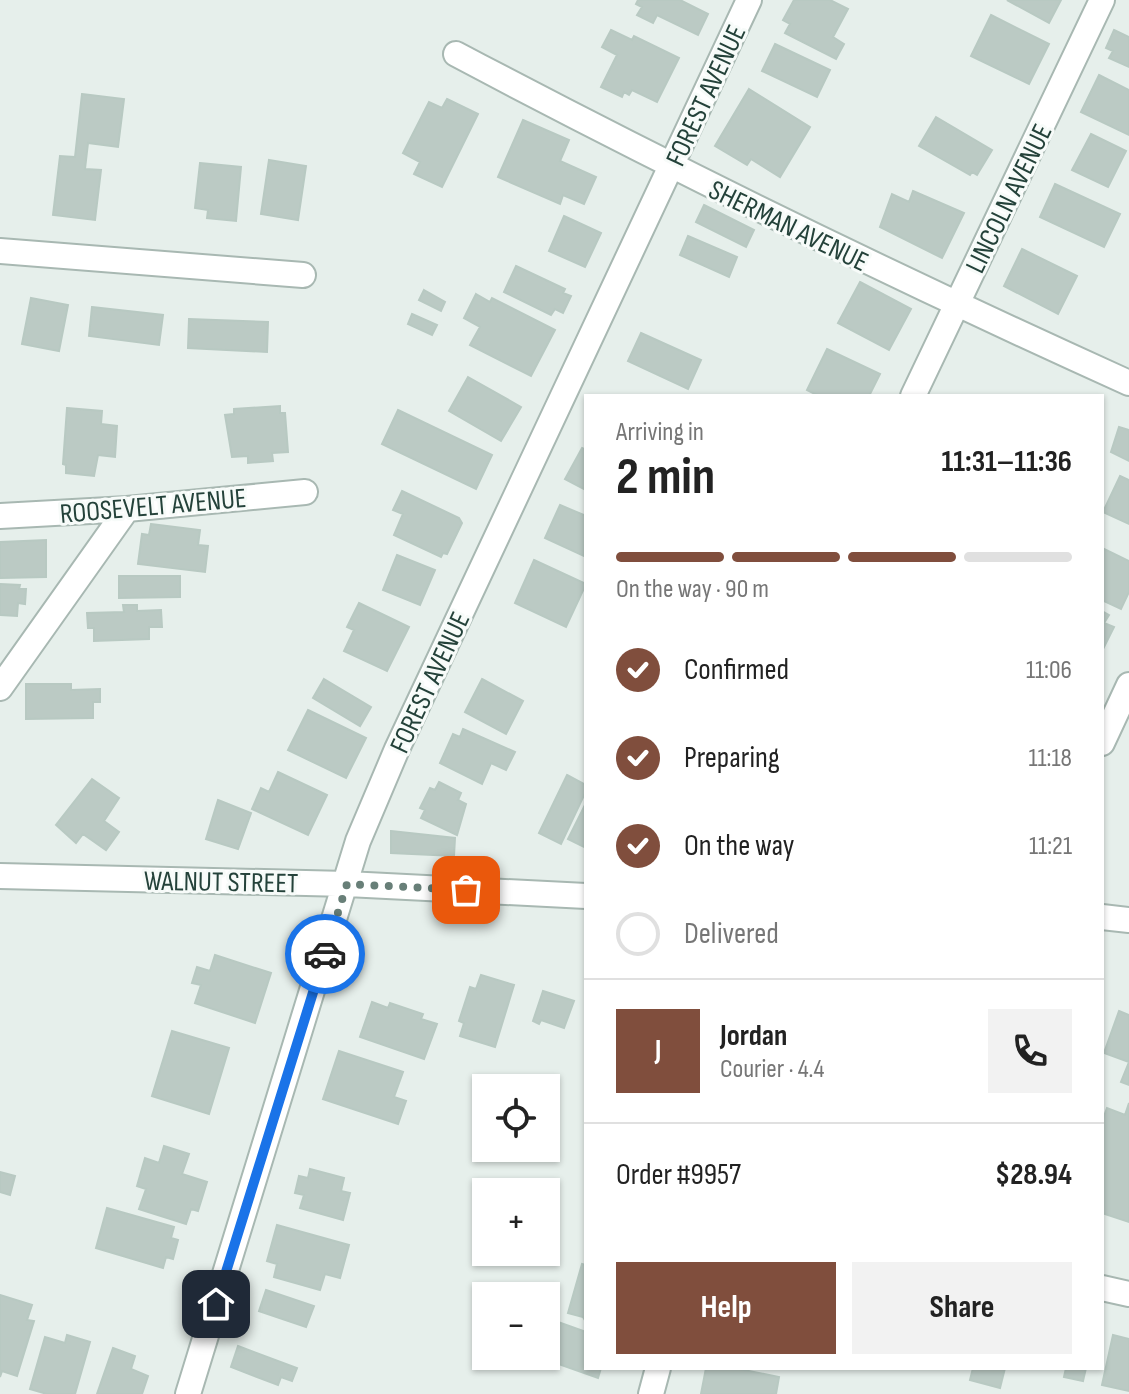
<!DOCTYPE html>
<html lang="en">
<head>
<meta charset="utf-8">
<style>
	:root { --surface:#fff; --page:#f2f2f2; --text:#222; --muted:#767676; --line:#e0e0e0; --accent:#804e3d }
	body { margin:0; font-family:"Sofia Sans Condensed",sans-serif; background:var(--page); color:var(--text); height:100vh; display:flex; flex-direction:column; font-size:30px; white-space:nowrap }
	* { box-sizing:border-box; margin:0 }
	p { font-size:26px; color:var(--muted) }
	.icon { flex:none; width:44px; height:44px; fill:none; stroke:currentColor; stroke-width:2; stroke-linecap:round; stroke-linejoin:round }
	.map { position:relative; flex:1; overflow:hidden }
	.panel { position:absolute; left:584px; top:394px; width:520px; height:976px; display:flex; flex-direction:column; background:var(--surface); border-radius:0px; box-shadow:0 2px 6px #0004 }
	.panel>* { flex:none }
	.tools { position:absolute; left:472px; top:1074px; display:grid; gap:16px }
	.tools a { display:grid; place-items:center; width:88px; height:88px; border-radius:0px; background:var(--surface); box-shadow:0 2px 6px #0004; font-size:40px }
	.pin { position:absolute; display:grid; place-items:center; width:68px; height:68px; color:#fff; margin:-34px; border-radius:16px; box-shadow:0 4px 12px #0006 }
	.courier { position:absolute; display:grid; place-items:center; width:80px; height:80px; margin:-40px; border:6px solid #1a73e8; border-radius:50%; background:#fff; color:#222; box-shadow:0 2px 10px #0007 }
	.head em { font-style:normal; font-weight:700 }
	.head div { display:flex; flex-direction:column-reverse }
	.head { display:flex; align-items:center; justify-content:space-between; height:136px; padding:0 32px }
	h1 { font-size:52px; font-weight:700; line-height:60px }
	.bar { display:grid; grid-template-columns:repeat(4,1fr); gap:12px 8px; align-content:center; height:96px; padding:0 32px }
	.bar i { height:10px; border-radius:6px; background:var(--line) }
	.bar .current { background:var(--accent) }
	.bar p { grid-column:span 4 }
	.line { display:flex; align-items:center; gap:20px; padding:0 32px; border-top:2px solid var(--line) }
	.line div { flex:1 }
	.round { display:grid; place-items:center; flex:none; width:84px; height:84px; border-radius:0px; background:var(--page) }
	ol { padding:0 32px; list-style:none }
	li { display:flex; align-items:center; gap:24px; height:88px }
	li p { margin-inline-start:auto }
	li .icon { padding:8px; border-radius:50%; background:var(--accent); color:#fff; stroke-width:4 }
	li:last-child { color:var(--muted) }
	li i { width:44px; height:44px; border:4px solid var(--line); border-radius:50% }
	.action { display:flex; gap:16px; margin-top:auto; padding:16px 32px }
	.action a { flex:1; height:92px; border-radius:0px; background:var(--accent); color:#fff; font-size:32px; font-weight:700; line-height:92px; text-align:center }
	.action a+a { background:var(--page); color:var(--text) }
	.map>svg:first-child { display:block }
	.building { fill:#bbcac4; stroke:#b8c9c2; stroke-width:2 }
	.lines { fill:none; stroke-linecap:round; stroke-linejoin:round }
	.minor-casing { stroke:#a8b8b2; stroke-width:28 }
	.minor { stroke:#fff; stroke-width:24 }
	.done { stroke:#687f78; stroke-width:8; stroke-dasharray:0 14.4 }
	.route { stroke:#1a73e8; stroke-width:10 }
	.labels { text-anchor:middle; stroke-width:6; stroke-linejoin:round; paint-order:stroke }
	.street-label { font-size:28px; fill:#24423a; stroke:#f7fbf9 }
</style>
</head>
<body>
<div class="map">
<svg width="1129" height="1394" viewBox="0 0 1129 1394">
	<rect width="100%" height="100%" fill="#e6efeb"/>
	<path class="building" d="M 638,0 L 680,0 L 708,14 L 698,35 L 657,15 L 653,23 L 637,15 L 642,7 L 636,4 Z
		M 794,0 L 830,0 L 848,9 L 833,37 L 844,44 L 836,59 L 785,33 L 790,24 L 783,20 Z
		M 1007,0 L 1061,0 L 1049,23 Z
		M 991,15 L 1049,44 L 1029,84 L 971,56 Z
		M 611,30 L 632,40 L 634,36 L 679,58 L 657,102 L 632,90 L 629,95 L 624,92 L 622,97 L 601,87 L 617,55 L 602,47 Z
		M 1114,30 L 1129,37 L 1129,67 L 1109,58 L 1113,51 L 1106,48 Z
		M 775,44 L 830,70 L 817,97 L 762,71 Z
		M 1099,75 L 1129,90 L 1129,135 L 1081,112 Z
		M 749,89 L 810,127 L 780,177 L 751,159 L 747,165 L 715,146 Z
		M 82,94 L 124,99 L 118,147 L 88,143 L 85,169 L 101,170 L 95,220 L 53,215 L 60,156 L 75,157 Z
		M 447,99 L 478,114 L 442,187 L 414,174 L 420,162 L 403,153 L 429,102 L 442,108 Z
		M 936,117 L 992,150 L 977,175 L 972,172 L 970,175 L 919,146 Z
		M 523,120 L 569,140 L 560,161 L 596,177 L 584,204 L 563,195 L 560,204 L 498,177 Z
		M 1091,134 L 1126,151 L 1108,187 L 1072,170 Z
		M 269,160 L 306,166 L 298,220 L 261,214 Z
		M 200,163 L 241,167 L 236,221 L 207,218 L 208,210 L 195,208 Z
		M 1055,184 L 1120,214 L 1104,247 L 1040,217 Z
		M 913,191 L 964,213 L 942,258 L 880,227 L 892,194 L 909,202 Z
		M 704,205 L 754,230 L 746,247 L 696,222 Z
		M 564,216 L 601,233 L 585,267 L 549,251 Z
		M 688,236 L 737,257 L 729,277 L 680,255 Z
		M 1022,249 L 1077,276 L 1058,314 L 1004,286 Z
		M 516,266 L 565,289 L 563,293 L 571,296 L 563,313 L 555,309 L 551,315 L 504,292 Z
		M 860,282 L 911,309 L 889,350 L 838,323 Z
		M 424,290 L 445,302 L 441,311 L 419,300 Z
		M 476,294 L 490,302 L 492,298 L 555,330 L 531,376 L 470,345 L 480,327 L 464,318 Z
		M 31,298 L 68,305 L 59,351 L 22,344 Z
		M 92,307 L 163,315 L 159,345 L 89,336 Z
		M 412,314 L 437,325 L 432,335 L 408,324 Z
		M 189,319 L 268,322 L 267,352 L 188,348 Z
		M 641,333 L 701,360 L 688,389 L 628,361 Z
		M 827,349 L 880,374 L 869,396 L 819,396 L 807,390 Z
		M 468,377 L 521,407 L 501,441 L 449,411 Z
		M 280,406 L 280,413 L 285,413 L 288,452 L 272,453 L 273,461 L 248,463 L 248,456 L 232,457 L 225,415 L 234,414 L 234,409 Z
		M 67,408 L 102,411 L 101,424 L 117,426 L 115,457 L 98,455 L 94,476 L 66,473 L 66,465 L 63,464 Z
		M 398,410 L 492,455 L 476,489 L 382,444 Z
		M 1119,427 L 1129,430 L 1129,461 L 1111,452 Z
		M 582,448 L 586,450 L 586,490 L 565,479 Z
		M 1120,476 L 1129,480 L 1129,524 L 1103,512 Z
		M 402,491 L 459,518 L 462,523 L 447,554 L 443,553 L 441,557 L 394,535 L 403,514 L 393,510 Z
		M 560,505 L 586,516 L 584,556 L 545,538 Z
		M 151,524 L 200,530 L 198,545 L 208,546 L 205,572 L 138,564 L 142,534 L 149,535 Z
		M 46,540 L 46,577 L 0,578 L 0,542 Z
		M 1102,548 L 1129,561 L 1129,592 L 1121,609 L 1102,600 Z
		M 397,555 L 435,570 L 420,605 L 383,590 Z
		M 534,560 L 586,584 L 566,627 L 515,603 Z
		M 119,576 L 180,576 L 180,597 L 119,598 Z
		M 0,584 L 20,585 L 19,589 L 26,589 L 25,604 L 18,603 L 17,616 L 0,615 Z
		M 359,603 L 409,627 L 387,671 L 344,651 L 354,630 L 347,627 Z
		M 123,605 L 137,605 L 137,611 L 161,610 L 162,627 L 149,627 L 149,639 L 94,641 L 94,628 L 88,628 L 87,613 L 124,612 Z
		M 1102,611 L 1109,615 L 1104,623 L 1114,627 L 1103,649 Z
		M 324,679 L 371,707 L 360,726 L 313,698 Z
		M 482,679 L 523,701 L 506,734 L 465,712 Z
		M 26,684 L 71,684 L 71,690 L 100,689 L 100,702 L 93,702 L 93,718 L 26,719 Z
		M 308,710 L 366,738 L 346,778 L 288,750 Z
		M 463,729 L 515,752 L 506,770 L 491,763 L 482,784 L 440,763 L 453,734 L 460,737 Z
		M 278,772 L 327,795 L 308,835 L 252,809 L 261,788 L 269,792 Z
		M 567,775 L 586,785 L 586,791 L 561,844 L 539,833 Z
		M 92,779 L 119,798 L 104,821 L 119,832 L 106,850 L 83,834 L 76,843 L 56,825 Z
		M 439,782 L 461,793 L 458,800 L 466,804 L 457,835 L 421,818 L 425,810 L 420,808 L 430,788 L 435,790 Z
		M 218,800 L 251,813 L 238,849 L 206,839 Z
		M 586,803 L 586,848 L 568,839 Z
		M 391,831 L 455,838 L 454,856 L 391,853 Z
		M 215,955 L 271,973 L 255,1023 L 195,1003 L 201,985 L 192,983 L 197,967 L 210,971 Z
		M 481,975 L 514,985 L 495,1047 L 460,1036 L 464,1023 L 459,1021 L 470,987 L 476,989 Z
		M 543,991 L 574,1001 L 564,1028 L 541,1020 L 539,1024 L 533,1021 Z
		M 372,1002 L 388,1008 L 390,1003 L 423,1014 L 421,1019 L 437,1024 L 424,1059 L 360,1037 Z
		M 1119,1011 L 1129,1015 L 1129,1085 L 1121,1082 L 1129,1062 L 1104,1053 Z
		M 172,1031 L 229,1048 L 209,1114 L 152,1096 Z
		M 339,1051 L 403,1072 L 394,1097 L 406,1101 L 398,1124 L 323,1099 Z
		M 1129,1103 L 1129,1222 L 1102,1213 L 1102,1122 L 1107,1108 L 1125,1115 Z
		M 164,1146 L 189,1154 L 182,1174 L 207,1182 L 198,1211 L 191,1209 L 186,1224 L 139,1209 L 146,1189 L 137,1186 L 145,1158 L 159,1163 Z
		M 310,1169 L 344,1178 L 341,1191 L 350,1193 L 343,1220 L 300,1208 L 304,1195 L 295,1193 L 299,1176 L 308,1178 Z
		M 0,1172 L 15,1176 L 10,1195 L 0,1192 Z
		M 107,1208 L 174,1227 L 171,1238 L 178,1240 L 173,1259 L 166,1257 L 163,1268 L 96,1248 Z
		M 277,1225 L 349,1245 L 340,1278 L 325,1274 L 320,1290 L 274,1277 L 277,1264 L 267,1261 Z
		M 582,1264 L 586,1265 L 586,1322 L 583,1317 L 568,1313 Z
		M 266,1290 L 314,1306 L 306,1327 L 259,1311 Z
		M 0,1295 L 32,1305 L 27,1320 L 34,1321 L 17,1376 L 2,1371 L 0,1377 Z
		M 558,1322 L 586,1332 L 586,1368 L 601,1368 L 598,1378 L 539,1357 L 546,1356 Z
		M 67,1335 L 90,1342 L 75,1394 L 47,1394 L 30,1389 L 45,1337 L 65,1343 Z
		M 1113,1335 L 1129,1339 L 1129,1391 L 1102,1385 Z
		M 238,1346 L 297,1368 L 292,1381 L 281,1377 L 278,1385 L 231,1367 Z
		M 113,1348 L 135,1356 L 131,1369 L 148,1376 L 142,1394 L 97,1394 Z
		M 706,1368 L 734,1368 L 779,1377 L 776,1394 L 701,1394 Z
		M 973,1368 L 1005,1368 L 1000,1388 L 970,1380 Z
		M 1066,1368 L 1086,1368 L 1083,1381 L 1064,1377 Z"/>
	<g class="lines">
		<defs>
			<path id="minor" d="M 456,54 C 677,171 901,280 1129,383
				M 0,251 L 303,275
				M 913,396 L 1102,0
				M 0,516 L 127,509 L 305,492
				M 0,688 L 127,509
				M 1102,743 L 1129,685
				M 0,876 L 347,884 L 586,896
				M 1102,917 L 1129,920
				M 1102,1288 L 1129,1294
				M 188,1394 L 358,841 L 397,749 L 749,0
				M 651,1394 L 658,1368"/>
		</defs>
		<use href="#minor" class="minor-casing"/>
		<use href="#minor" class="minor"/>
	</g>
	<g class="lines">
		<path class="done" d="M 325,954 L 347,884 L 466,890"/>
		<path class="route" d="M 216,1304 L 325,954"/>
	</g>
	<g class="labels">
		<g class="street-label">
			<text transform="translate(705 95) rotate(-65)" y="10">FOREST AVENUE</text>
			<text transform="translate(1008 198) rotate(-64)" y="10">LINCOLN AVENUE</text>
			<text transform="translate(789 225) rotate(26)" y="10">SHERMAN AVENUE</text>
			<text transform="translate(153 505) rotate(-5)" y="10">ROOSEVELT AVENUE</text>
			<text transform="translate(429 682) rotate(-65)" y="10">FOREST AVENUE</text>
			<text transform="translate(221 881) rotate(1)" y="10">WALNUT STREET</text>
		</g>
	</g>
</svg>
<div class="tools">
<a><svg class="icon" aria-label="locate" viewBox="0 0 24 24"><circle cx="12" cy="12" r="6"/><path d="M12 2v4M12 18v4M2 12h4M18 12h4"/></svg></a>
<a>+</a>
<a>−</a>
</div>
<div class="pin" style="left:466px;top:890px;background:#ea580c"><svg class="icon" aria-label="bag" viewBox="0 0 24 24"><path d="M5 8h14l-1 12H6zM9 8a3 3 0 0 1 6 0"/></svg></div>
<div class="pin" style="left:216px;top:1304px;background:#1f2937"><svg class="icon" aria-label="home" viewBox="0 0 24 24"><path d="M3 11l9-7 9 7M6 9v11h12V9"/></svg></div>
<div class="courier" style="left:325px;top:954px"><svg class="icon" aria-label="car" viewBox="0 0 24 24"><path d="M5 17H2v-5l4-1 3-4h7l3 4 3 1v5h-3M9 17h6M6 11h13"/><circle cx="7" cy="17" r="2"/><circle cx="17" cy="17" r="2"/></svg></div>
<section class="panel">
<div class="head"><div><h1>2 min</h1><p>Arriving in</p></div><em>11:31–11:36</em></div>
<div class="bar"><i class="current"></i><i class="current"></i><i class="current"></i><i></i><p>On the way · 90 m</p></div>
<ol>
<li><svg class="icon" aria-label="check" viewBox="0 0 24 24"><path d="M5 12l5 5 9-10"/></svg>Confirmed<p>11:06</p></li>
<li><svg class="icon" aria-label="check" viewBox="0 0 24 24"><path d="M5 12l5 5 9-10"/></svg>Preparing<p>11:18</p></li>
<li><svg class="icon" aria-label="check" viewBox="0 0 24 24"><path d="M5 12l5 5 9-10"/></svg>On the way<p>11:21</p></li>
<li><i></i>Delivered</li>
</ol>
<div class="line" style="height:144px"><b class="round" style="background:var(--accent);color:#fff">J</b><div><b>Jordan</b><p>Courier · 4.4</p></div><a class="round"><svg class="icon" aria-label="phone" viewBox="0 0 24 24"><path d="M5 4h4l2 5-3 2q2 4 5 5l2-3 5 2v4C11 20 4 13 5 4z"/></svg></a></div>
<div class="line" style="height:104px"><div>Order #9957</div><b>$28.94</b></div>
<div class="action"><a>Help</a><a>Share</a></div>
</section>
</div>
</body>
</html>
